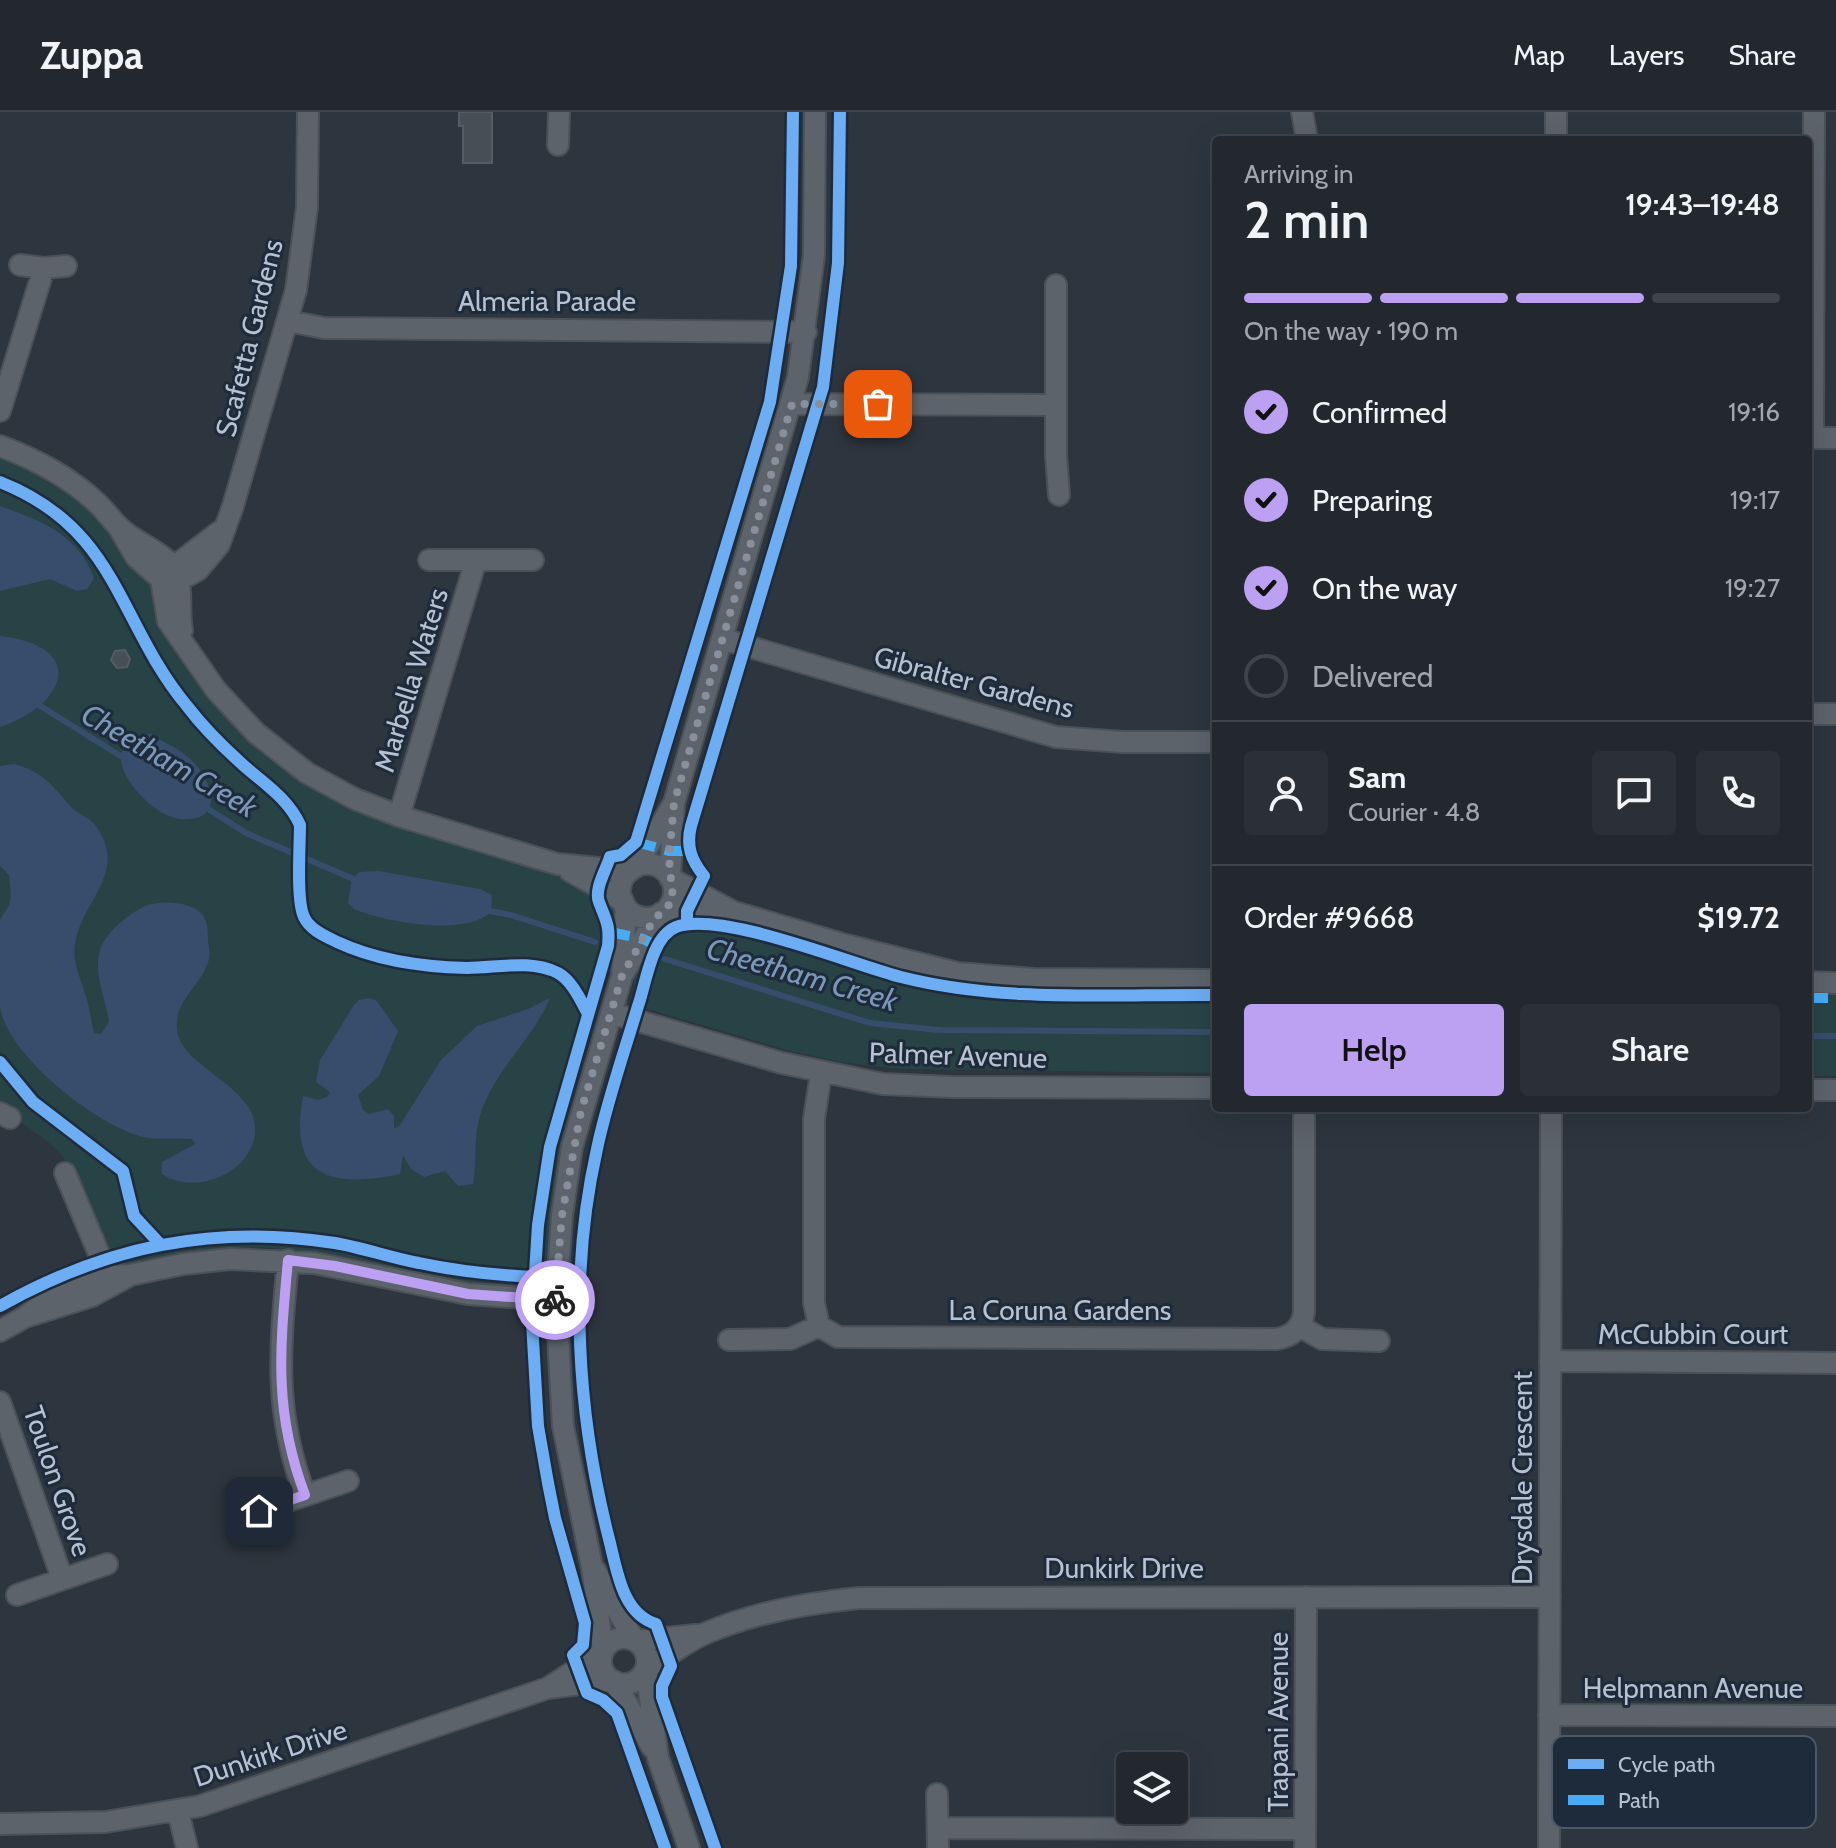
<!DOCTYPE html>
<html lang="en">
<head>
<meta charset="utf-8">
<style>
	:root { --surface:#22282e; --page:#2a3036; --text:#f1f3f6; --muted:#a2a6aa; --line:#3f444a; --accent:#bca0f2 }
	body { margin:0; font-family:Cabin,sans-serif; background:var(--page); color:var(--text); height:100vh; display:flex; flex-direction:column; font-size:30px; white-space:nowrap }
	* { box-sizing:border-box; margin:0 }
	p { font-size:26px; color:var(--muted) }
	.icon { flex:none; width:44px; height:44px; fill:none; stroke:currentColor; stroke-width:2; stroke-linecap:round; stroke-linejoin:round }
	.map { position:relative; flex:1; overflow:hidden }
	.details { position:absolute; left:1212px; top:24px; width:600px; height:976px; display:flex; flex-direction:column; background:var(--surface); border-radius:8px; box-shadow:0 8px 32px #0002,0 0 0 2px var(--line) }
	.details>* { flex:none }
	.buttons { position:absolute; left:1116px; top:1640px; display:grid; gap:16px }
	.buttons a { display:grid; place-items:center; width:72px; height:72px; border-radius:8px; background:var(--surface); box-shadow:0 8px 32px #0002,0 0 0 2px var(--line); font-size:40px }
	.pin { position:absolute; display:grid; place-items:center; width:68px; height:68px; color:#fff; margin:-34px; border-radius:16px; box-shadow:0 4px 12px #0006 }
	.courier { position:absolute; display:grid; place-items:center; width:80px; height:80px; margin:-40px; border:6px solid #bca0f2; border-radius:50%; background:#fff; color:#222; box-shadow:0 2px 10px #0007 }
	.summary em { font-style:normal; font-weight:600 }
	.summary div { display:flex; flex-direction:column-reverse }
	.summary { display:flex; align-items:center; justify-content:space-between; height:136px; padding:0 32px }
	h1 { font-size:52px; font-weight:600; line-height:60px }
	.bar { display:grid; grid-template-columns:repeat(4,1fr); gap:12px 8px; align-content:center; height:96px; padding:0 32px }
	.bar i { height:10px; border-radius:6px; background:var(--line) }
	.bar .active { background:var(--accent) }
	.bar p { grid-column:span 4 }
	.line { display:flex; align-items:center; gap:20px; padding:0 32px; border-top:2px solid var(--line) }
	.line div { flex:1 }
	.round { display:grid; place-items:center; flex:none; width:84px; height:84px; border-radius:8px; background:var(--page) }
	ol { padding:0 32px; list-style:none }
	li { display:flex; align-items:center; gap:24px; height:88px }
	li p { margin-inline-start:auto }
	li .icon { padding:8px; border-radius:50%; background:var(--accent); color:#111; stroke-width:4 }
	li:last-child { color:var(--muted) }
	li i { width:44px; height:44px; border:4px solid var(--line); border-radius:50% }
	.primary-button { display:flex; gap:16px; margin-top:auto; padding:16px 32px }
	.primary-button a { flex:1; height:92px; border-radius:8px; background:var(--accent); color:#111; font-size:32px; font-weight:600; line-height:92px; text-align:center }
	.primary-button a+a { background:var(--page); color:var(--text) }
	header { display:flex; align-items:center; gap:48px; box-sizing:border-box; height:112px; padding:0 40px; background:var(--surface); border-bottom:2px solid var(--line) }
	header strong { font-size:38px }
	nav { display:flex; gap:44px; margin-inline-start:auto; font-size:28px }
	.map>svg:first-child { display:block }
	.green { fill:#284346 }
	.water { fill:#364e6b }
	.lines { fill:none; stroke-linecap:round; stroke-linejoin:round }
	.stream { stroke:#364e6b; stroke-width:6 }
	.building { fill:#474e56; stroke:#555c65; stroke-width:2 }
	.minor-casing { stroke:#4c5158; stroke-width:24 }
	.minor { stroke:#5d636b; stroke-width:20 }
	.quiet { stroke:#46acf6; stroke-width:10; stroke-dasharray:20 10; stroke-linecap:butt }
	.cycleway-casing { stroke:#1e2b3b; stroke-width:17 }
	.cycleway { stroke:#6dadf4; stroke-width:12 }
	.done { stroke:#87909c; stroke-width:8; stroke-dasharray:0 14.4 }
	.route { stroke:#bca0f2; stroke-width:10 }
	.labels { text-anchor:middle; stroke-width:6; stroke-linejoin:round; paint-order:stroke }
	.street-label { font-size:28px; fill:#b7c1cf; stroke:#1e2b3b }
	.water-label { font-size:30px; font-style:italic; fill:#7c98b9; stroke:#1e2b3b }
	.key { fill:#1e2b3b; stroke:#4c5867; stroke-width:2 }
	.key-label { font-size:22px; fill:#b7c1cf }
</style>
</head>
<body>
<header>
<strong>Zuppa</strong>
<nav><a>Map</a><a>Layers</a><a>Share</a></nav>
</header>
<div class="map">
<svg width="1836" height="1736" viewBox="0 0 1836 1736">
	<rect width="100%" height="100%" fill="#2d353e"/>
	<path class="green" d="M 0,342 L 33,356 L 89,393 L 152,463 L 159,499 L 285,655 L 570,765 L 614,795 L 618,806 L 615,841 L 571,993 L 557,1061 L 546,1151 L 535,1170 L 522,1175 L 471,1171 L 330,1142 L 259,1135 L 173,1142 L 115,1154 C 96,1120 83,1064 56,1037 C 40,1022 18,1009 0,997 Z
		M 711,805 L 745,811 L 879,852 L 955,869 L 1216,876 L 1216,961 L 900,957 L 841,950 L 790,939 L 644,896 C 624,874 638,851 652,829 C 656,822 659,813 667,810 C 680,805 698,806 711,805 Z
		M 1808,878 L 1836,878 L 1836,964 L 1808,964 Z"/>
	<path class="water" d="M 0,394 C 41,409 78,422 94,466 L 87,477 L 77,479 L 50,467 L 0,479 Z
		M 0,524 C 88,534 67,592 0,615 Z
		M 152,622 C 163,631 177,635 188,645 C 211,664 229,711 180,707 C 157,705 119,668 121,644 C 122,635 129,629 134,623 Z
		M 14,652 C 43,660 52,673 71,695 C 78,702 89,705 95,713 C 130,760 82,787 75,832 C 72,852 81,866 86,885 C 90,897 91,909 94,921 L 101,922 L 109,910 C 106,887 93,862 100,838 C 105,821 131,799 148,793 C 163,788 195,790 204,805 C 208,813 208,820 208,829 C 209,834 210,842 209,847 C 203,873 174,887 177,917 C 180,955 253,973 255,1014 C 258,1059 196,1085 162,1062 L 162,1050 L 195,1032 L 192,1027 C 176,1026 158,1028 143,1025 C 96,1013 7,943 0,895 C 0,878 0,824 0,809 C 1,804 7,799 9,793 C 12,785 10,773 9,763 L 0,754 L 0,654 Z
		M 379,759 L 480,777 L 492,783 L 491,800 C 465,825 385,810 354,797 L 348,791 L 352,766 L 360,760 Z
		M 370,886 L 377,889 L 398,919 L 379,964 L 358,983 L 363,998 L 369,1002 L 388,997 L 394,1004 L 394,1017 L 400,1013 L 441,948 L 477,914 L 528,897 L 550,886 C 532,929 493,959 480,1004 C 473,1026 477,1050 473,1072 L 458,1074 L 445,1059 L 424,1065 L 411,1057 L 403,1043 L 400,1062 C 331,1076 288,1067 303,984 L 318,988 L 327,985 L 330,980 L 316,970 L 320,948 L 354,893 L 359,888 Z"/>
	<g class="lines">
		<path class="stream" d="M 34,590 L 127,648
			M 205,695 L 246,721 L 356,768
			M 484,798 L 511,803 L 595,830
			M 665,847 L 870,911 L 938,918 L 1216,920
			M 1808,924 L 1836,924"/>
	</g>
	<path class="building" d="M 459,0 L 492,0 L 492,51 L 463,51 L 463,14 L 459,14 Z
		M 125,538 L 130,547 L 127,555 L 117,556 L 111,548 L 115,539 Z"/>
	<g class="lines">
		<defs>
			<path id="minor" d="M 1302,0 L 1307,28
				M 1556,28 L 1556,0
				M 558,33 L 559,0
				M 20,153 L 44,156 L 66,154
				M 1056,173 L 1056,343 L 1059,383
				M 288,209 L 324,216 L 806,220
				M 792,292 L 1056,293
				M 0,299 L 44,156
				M 1808,326 L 1836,326
				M 1813,326 L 1814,0
				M 0,334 C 35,347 68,364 96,390 C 105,398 112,409 121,417 C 135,430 166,442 174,457 C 184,475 178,498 182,518
				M 119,416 L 136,445 L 161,467 L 168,509 L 216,578 L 256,621 L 307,661 L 355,687 L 399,704 L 557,752 L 630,759
				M 429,448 L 533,448
				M 166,461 L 219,420
				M 161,467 L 189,463 L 198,458 L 219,433 L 233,394 L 296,178 L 307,95 L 308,0
				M 723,527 L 1056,625 L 1123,630 L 1216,630
				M 1808,602 L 1836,602
				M 399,704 L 476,448
				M620 779a27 27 0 1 1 54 0a27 27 0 1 1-54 0Z
				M 636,755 L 672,694
				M 570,759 L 623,789
				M 670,765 L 674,691 L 798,265 L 814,143 L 815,0
				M 670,766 L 734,800 L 846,833 L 957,861 L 1033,867 L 1216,868
				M 661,801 L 730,800
				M 623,862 L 657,804
				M 1808,870 L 1836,871
				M 611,901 L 782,951 L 883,972 L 952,975 L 1216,976
				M 821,961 L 814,1007 L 814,1191 L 819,1214 L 838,1225 L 1276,1227 C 1292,1225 1302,1216 1304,1200 L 1304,996
				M 1808,978 L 1836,978
				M 0,1001 L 10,1006
				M 65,1061 L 112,1173
				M 288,1148 C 280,1236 273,1298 305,1383
				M 25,1205 L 60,1178 L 97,1165 L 130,1163 L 183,1152 L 230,1147 L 314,1151 L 468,1182 L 556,1188
				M 1299,1214 L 1322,1227 L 1379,1229
				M 0,1219 L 25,1205 L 92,1184 L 127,1165
				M 729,1228 L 790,1227 L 819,1214
				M 1550,1249 L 1836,1251
				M 0,1290 L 62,1466
				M 259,1399 L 348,1369
				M 595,1458 L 634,1528
				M 17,1483 L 107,1452
				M601 1549a23 23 0 1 1 46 0a23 23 0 1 1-46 0Z
				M 635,1529 L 696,1523
				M 603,1539 L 592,1455 L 563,1314 L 556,1188 L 562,1103 L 572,1035 L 622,864 L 626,795
				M 646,1556 C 667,1546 685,1530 706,1521 C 755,1500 807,1491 859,1486 L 1550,1485
				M 646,1557 L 658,1646 L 689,1736
				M 614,1569 L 652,1635
				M 548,1576 L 602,1541
				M 1549,1603 L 1836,1604
				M 937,1682 L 938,1736
				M 178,1699 L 187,1736
				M 0,1712 L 106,1710 L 200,1694 L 548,1576 L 612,1568
				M 939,1716 L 1305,1717
				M 1305,1736 L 1306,1485
				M 1549,1736 L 1551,996"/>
		</defs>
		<use href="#minor" class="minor-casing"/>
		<use href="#minor" class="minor"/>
		<path class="quiet" d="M 636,730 L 669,739 L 690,739
			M 610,820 L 643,827 L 658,834
			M 1808,886 L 1836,886"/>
		<defs>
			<path id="cycleway" d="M 0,370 C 119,417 117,510 187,594 C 203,615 222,634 242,652 C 263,671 288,686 300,713 C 300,734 296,788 304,805 C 310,818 325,824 337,830 C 378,849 422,855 467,856 C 497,856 530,847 558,861 C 572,869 580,887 587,900
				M 687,812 L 687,799 L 704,764 C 691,748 686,734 691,714 L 823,275 L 838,151 L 840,0
				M 0,950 L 33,990 L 123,1059 L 134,1104 L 161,1133
				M 0,1194 C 107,1134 214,1112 335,1131 C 364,1136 391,1146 419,1151 C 457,1159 495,1163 534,1165
				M 665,1736 L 617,1601 L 603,1588 L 587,1581 L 573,1543 L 583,1533 L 585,1511 L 555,1406 L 548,1371 L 538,1314 L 532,1210 L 538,1113 L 550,1035 L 608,834 C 610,812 606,809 599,790 C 594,777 606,758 610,745 L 621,743 L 636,730 L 770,290 L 791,154 L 793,0
				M 715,1736 L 662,1585 L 662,1574 L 671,1554 L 656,1512 C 622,1502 617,1458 609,1427 C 577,1301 568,1165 597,1037 C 607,989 624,941 638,894 C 646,872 651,825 676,815 C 720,798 851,852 901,865 C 1003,891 1112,882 1216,883"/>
		</defs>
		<use href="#cycleway" class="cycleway-casing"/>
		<use href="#cycleway" class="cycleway"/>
	</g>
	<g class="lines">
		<path class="done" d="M 555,1188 L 562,1103 L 581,999 L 622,864 L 654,807 L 666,797 L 673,787 L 669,747 L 674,691 L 792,292 L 878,292"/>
		<path class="route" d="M 259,1399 L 305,1383 C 273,1298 280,1236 288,1148 L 335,1154 L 468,1182 L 555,1188"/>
	</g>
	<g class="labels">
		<g class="street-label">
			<text x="547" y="199">Almeria Parade</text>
			<text transform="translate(249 226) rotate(-76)" y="10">Scafetta Gardens</text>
			<text transform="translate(411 568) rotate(-73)" y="10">Marbella Waters</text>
			<text transform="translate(974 570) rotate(15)" y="10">Gibralter Gardens</text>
			<text transform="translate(958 943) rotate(2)" y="10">Palmer Avenue</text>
			<text x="1060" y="1208">La Coruna Gardens</text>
			<text x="1693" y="1232">McCubbin Court</text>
			<text transform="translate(1522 1366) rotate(-90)" y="10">Drysdale Crescent</text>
			<text transform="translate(58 1369) rotate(71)" y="10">Toulon Grove</text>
			<text x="1124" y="1466">Dunkirk Drive</text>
			<text x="1693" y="1586">Helpmann Avenue</text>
			<text transform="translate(1278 1610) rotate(-90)" y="10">Trapani Avenue</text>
			<text transform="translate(270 1641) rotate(-18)" y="10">Dunkirk Drive</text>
		</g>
		<g class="water-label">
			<text transform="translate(169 649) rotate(30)" y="10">Cheetham Creek</text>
			<text transform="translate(802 863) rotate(16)" y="10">Cheetham Creek</text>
		</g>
	</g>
	<rect x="1552" y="1624" width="264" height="92" rx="12" class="key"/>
	<rect x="1568" y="1647" width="36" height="10" fill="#6dadf4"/>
	<rect x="1568" y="1683" width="36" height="10" fill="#46acf6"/>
	<g class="key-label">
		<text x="1618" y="1660">Cycle path</text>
		<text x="1618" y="1696">Path</text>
	</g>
</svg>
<div class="buttons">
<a><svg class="icon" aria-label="layers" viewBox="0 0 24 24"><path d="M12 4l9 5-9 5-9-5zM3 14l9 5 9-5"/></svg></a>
</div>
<div class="pin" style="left:878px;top:292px;background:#ea580c"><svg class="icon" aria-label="bag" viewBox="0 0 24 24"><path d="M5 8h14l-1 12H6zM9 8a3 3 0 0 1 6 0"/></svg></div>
<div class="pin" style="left:259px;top:1399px;background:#1f2937"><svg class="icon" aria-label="home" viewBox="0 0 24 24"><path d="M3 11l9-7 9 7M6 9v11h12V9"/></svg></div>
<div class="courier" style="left:555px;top:1188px"><svg class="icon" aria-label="bike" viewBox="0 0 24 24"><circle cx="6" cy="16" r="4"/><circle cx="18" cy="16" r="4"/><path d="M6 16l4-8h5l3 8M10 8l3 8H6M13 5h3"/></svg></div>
<section class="details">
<div class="summary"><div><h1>2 min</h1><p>Arriving in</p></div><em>19:43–19:48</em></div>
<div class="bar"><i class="active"></i><i class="active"></i><i class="active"></i><i></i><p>On the way · 190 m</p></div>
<ol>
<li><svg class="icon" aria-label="check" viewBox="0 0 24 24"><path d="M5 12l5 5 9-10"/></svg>Confirmed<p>19:16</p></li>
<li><svg class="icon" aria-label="check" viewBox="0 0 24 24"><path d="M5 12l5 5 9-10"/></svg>Preparing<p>19:17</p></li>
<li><svg class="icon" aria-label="check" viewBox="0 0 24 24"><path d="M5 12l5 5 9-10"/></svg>On the way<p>19:27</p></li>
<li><i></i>Delivered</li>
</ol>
<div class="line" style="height:144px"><a class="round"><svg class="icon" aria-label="person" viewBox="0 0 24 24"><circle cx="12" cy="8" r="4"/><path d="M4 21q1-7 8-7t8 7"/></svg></a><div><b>Sam</b><p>Courier · 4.8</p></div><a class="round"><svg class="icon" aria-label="chat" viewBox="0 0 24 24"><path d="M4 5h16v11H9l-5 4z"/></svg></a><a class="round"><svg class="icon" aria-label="phone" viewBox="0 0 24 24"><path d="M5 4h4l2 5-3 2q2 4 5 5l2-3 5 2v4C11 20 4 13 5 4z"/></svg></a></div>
<div class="line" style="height:104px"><div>Order #9668</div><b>$19.72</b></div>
<div class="primary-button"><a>Help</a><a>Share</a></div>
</section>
</div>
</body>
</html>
